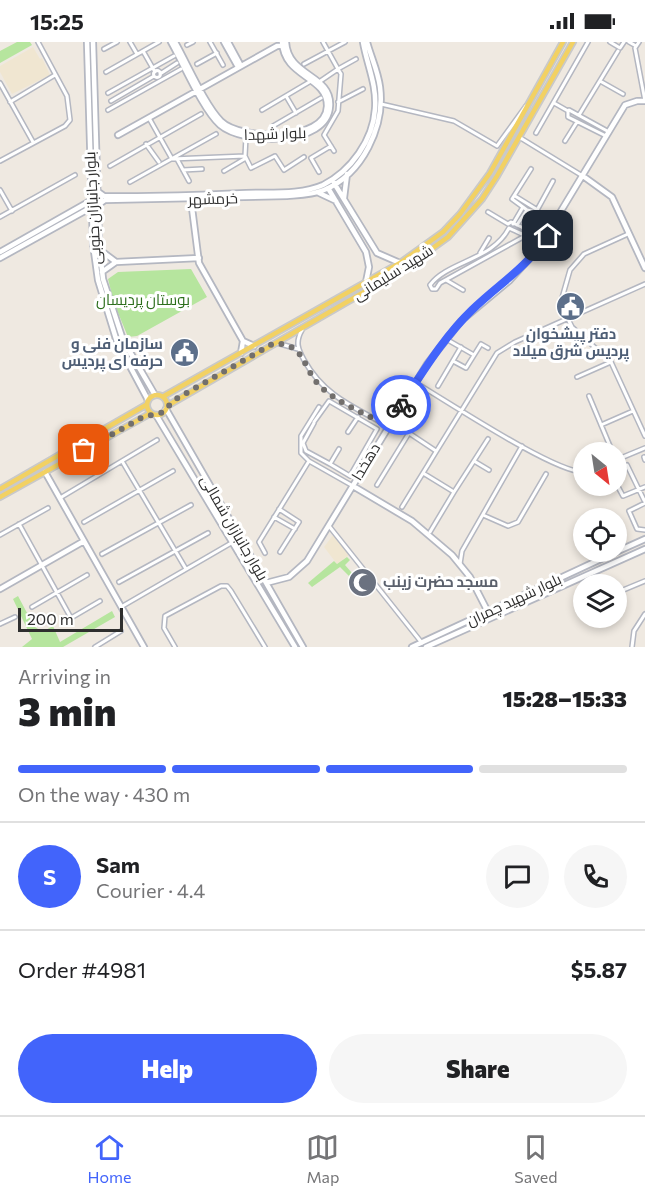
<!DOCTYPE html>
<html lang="en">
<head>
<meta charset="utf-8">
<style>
	:root { --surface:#fff; --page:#f6f6f6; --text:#202124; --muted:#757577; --line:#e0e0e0; --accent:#4264fb }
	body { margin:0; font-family:Commissioner,Cairo,sans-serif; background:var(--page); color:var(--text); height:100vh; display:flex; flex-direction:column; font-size:22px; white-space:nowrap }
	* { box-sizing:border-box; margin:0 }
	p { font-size:20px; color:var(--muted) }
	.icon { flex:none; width:33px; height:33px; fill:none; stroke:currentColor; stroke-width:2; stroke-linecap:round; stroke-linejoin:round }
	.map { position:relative; height:605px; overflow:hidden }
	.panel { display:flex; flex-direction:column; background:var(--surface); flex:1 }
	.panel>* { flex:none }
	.needle { width:39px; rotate:150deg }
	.tools { position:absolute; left:573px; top:400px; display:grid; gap:12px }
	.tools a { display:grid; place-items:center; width:54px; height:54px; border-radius:50%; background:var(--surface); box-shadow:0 3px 9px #0003; font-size:30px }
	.scale { position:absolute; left:18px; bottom:15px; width:105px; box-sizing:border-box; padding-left:6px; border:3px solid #2e2e2e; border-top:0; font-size:16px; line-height:21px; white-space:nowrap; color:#2e2e2e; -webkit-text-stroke:4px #fff; paint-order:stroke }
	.pin { position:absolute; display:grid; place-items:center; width:51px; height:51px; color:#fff; margin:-26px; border-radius:12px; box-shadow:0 3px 9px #0006 }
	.courier { position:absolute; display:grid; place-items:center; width:60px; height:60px; margin:-30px; border:4px solid #4264fb; border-radius:50%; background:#fff; color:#222; box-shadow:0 2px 8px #0007 }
	.summary em { font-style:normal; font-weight:800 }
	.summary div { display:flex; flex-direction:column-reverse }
	.summary { display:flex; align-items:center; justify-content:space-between; height:102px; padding:0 18px }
	h1 { font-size:39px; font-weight:800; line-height:45px }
	.bar { display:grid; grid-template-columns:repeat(4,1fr); gap:9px 6px; align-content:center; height:72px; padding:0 18px }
	.bar i { height:8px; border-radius:4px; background:var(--line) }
	.bar .on { background:var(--accent) }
	.bar p { grid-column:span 4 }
	.line { display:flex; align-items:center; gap:15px; padding:0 18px; border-top:2px solid var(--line) }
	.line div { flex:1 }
	.round { display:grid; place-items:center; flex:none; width:63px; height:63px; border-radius:32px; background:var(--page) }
	.primary-button { display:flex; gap:12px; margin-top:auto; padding:12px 18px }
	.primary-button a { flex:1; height:69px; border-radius:36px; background:var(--accent); color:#fff; font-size:24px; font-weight:800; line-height:69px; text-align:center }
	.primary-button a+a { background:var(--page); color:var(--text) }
	.status { display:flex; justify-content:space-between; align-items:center; height:42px; padding:0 30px; background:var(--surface); direction:ltr }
	.status svg { height:16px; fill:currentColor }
	.tab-bar { display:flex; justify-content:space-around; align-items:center; height:84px; border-top:2px solid var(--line); background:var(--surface); font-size:16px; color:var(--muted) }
	.tab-bar a { display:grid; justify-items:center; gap:3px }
	.tab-bar .on { color:var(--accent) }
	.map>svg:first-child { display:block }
	.education { fill:#f0e6d1 }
	.green { fill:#b6e59e }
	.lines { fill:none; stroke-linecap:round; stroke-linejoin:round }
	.street-casing { stroke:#b4b7c1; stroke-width:6 }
	.secondary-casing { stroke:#b4b7c1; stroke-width:8 }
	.primary-casing { stroke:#c9c9c9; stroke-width:8 }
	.street { stroke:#fff; stroke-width:3 }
	.secondary { stroke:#fff; stroke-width:4.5 }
	.primary { stroke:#f2d163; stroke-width:4.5 }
	.done { stroke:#726f6d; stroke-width:6; stroke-dasharray:0 10.8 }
	.route { stroke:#4264fb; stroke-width:8 }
	.labels { text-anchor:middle; stroke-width:6; stroke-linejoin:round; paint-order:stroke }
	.street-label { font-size:15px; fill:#2e2e2e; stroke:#fff }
	.park-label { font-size:15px; fill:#2c6e1b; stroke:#fff }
	.service-label { font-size:15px; font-weight:bold; fill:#4e5e75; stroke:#fff }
	.worship-label { font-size:15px; font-weight:bold; fill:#5b616d; stroke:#fff; text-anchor:start }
</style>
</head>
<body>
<div class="status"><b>15:25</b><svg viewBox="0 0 49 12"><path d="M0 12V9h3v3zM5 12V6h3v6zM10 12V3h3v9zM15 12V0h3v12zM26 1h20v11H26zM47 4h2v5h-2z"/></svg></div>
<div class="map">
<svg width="645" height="605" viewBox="0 0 645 605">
	<rect width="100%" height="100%" fill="#efe9e1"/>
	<path class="education" d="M 33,5 L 40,17 L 42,16 L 50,33 L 12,52 L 0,30 L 0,24 Z
		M 333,493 L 349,513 L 337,522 L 324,505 Z"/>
	<path class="green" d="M 17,0 L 30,0 L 32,3 L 0,21 L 0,9 Z
		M 191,227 L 207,255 L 137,294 L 128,295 L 114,261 L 108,237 L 118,230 Z
		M 347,515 L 350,518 L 345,523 L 352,531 L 349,534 L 340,525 L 312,545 L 308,541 L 334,519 L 337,522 Z
		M 18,554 L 34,584 L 42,590 L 53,584 L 60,600 L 112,569 L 115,575 L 63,605 L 22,605 L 32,597 L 13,557 Z"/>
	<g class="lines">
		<defs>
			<path id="street" d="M 130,0 L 137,12
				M 210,0 L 223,23
				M 610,0 L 620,6 L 624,0
				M 629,0 L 636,4
				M 639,0 L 635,6 L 645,59
				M 187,3 L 193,0
				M 104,7 L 117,0
				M 143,9 L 155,30
				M 197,22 L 217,11
				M 304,22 L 345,0
				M153.5 32a3.5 3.5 0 1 1 7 0a3.5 3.5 0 1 1-7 0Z
				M 106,30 L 159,0
				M 160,32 L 177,21
				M 600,39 L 623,52
				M 319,40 L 338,27 L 323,0
				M 0,41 L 33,100
				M 108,51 L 174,14
				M 286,54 L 296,71
				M 111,59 L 154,34
				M 10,60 L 55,33
				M 338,60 L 363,47
				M 554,61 L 568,69
				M 381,62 L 454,79 L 497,104 L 526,64
				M 108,68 L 181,27
				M 262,68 L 311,39
				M 579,73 L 618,9
				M 149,76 L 172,117 L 245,114
				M 273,84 L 321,56
				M 536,91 L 588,0
				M 606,94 L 568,75 L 568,69 L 569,68 L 609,90
				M 246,95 L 245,114 L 251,126 L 275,114 L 284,128 L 304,115
				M 519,95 L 581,133
				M 565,99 L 577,80
				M 146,102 L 159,120
				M 334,109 L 324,93 L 338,69 L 341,32 L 338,27 L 356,17
				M 177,117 L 189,139
				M 0,119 L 65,84 L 70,78 L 67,54 L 38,0
				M 110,124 L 201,72
				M 531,127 L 512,157 L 527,168 L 536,170 L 553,139
				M 183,128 L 202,127
				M 224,129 L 246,116
				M 319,130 L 311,116 L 331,104
				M 130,140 L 216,92
				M 0,148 L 12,169
				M 515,154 L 536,167
				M 488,170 L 508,182 L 511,180 L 544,196
				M 0,175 L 75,133
				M 513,182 L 523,165
				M 517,183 L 527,168
				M 528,190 L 525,194 L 440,241 L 436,247 L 432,247 L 430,243 C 448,219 493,218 509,186 C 519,191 531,195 539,202
				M 628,192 L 584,212 L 570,228 L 562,256 L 565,271 L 572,285 L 611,320 L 645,394
				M 480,211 L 489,196
				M 446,238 L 463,248
				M 302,288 C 295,300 298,307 304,318 C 324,354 354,365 388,384
				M 446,297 L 474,313
				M 277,301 L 298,307
				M 453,319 L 466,326 L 481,302 L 488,306
				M 577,335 L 611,320
				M 416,341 C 447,359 555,431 584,430
				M 438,344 L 461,305
				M 589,354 L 612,409
				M 426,363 L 409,391 L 436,409
				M 319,365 L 301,394 L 301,411 L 309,419 L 353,444
				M 314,380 L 329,359 L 377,387 L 350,434 L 330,422 L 339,407
				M 314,381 L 303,401 L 306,409 L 330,422
				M 601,383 L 633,369
				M 348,390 L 358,375
				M 644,415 L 645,418
				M 616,418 L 645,406
				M 122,419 L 186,527
				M 474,419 L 489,428
				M 627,423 L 644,458
				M 423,431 L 454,450 L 488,397
				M 616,441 L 623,454 L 645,445
				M 377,443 L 409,391
				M 60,456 L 157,398
				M 645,458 L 645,461 L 629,469 L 637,487 L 645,488
				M 402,465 L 497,311 L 515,300 L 645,242
				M 279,467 L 299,480 L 280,510
				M 483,473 L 508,484 L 518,480 L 546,432
				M 274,475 L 295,487
				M 84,480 L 173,429
				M 19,482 L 71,576 L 100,559
				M 329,484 L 422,601
				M 430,490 L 454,450
				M 0,493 L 48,466
				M 265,511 L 259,500 L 309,419
				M 102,512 L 191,463
				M 460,522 L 462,509 L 522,404
				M 119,540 L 208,491
				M 616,551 L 645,539
				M 32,565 L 87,533
				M 121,565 L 233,500
				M 0,582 L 15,575
				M 95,605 L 121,589
				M 175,605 L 164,586 L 165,574 L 221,544 L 227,544 L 231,549 L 265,605
				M 632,605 L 634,589 L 645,572"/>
			<path id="secondary" d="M 87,0 L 93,202 L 98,238 L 117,300 L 148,358
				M 93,0 L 99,200 L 103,237 L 123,298 L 155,353
				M 171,0 C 183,21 203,68 220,83 C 243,103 328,105 330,64 C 332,32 288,35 286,0
				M 175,0 C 187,21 205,63 221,79 C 240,98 326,101 327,64 C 327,34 284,36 282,0
				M 224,0 L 238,25
				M 228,0 L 241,24
				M 118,93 L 277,4 L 284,3
				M 583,134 L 612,155 L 645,226
				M 334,141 L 377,211 L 400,221
				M 328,146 L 366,210 L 369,225 L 366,240
				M 97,149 L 104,154 C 152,155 199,153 246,151 C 270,150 301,153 323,143 C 351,129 373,98 375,67 C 377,43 367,23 363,0
				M 319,151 L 336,159
				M 344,156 L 347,132
				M 191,158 L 199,221 L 243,299
				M 98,163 L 105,158 L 287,154 C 300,153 312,153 324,148 C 363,132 385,84 380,45 C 378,29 371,15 367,0
				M 100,208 L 116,220
				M 0,210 L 92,158
				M 0,216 L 92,165
				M 102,230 L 116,220 L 199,216
				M 241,311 L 243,299 L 254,304
				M 166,367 L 303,605
				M 156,373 L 295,605
				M 45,430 L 144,605
				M 353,444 L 412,479 L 452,513 L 470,535 L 488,570
				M 616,510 L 645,497
				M 266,541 L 289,535 L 307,519 L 427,322 L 461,279 L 509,239 L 538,207 L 625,63 L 637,59 L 645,59
				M 0,547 L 84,499
				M 412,605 L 616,510
				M 426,605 L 645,507"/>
			<path id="primary" d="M147 363a10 10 0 1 1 20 0a10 10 0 1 1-20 0Z
				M 164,354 L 400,221 L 443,190 L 460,172 L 490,131 L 563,0
				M 167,364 L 404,227 L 448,195 L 482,157 L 497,134 L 573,0
				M 0,447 L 146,363
				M 0,455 L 151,371"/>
		</defs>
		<use href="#street" class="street-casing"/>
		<use href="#secondary" class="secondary-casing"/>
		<use href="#primary" class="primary-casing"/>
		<use href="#street" class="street"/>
		<use href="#secondary" class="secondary"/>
		<use href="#primary" class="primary"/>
	</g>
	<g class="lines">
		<path class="done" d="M 84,408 L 143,375 L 161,371 L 176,357 L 274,301 C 306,303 301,323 319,343 C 337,361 366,372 388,384 L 401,363"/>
		<path class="route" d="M 401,363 C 423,330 443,296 472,268 C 500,241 524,228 548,194"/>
	</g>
	<defs>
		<symbol id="civic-disc" viewBox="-11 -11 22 22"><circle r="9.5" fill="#5c6f8a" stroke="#fff"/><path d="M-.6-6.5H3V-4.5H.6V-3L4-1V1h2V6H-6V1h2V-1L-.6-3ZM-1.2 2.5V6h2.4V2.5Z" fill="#fff"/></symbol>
		<symbol id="mosque-disc" viewBox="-11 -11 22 22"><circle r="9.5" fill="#6b7280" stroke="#fff"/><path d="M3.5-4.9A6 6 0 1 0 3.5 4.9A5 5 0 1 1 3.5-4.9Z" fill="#fff"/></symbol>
	</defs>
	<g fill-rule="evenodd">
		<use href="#civic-disc" x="554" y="248" width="33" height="33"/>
		<use href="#civic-disc" x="168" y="294" width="33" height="33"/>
		<use href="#mosque-disc" x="346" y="524" width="33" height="33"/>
	</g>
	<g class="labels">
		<g class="street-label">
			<text transform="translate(275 92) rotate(-2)" y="5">بلوار شهدا</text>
			<text transform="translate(213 157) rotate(-2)" y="5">خرمشهر</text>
			<text transform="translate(93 166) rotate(-93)" y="5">بلوار جانبازان جنوبی</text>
			<text transform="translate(393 231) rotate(-32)" y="5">شهید سلیمانی</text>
			<text transform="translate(366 420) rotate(-59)" y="5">دهخدا</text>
			<text transform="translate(234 486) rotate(60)" y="5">بلوار جانبازان شمالی</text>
			<text transform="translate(514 558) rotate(-25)" y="5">بلوار شهید چمران</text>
		</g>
		<g class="park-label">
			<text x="143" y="263">بوستان پردیسان</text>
		</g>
		<g class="service-label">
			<text x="571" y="297">دفتر پیشخوان<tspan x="571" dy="17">پردیس شرق میلاد</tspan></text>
			<text x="163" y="307" text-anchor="end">سازمان فنی و<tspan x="163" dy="17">حرفه ای پردیس</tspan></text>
		</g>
		<g class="worship-label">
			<text x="383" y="545">مسجد حضرت زینب</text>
		</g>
	</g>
</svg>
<div class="tools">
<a><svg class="needle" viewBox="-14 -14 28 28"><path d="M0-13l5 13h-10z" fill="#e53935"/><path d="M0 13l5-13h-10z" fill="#757577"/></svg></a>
<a><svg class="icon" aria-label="locate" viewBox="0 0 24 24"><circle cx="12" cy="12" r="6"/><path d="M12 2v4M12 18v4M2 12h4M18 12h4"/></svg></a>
<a><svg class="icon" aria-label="layers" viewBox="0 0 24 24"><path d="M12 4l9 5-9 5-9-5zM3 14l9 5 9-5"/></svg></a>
</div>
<div class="scale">200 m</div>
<div class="pin" style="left:84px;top:408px;background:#ea580c"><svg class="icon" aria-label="bag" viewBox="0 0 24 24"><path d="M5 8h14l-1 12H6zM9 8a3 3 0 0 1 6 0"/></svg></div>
<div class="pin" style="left:548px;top:194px;background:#1f2937"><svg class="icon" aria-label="home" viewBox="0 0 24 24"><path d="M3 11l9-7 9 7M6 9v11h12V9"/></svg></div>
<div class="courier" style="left:401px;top:363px"><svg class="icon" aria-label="bike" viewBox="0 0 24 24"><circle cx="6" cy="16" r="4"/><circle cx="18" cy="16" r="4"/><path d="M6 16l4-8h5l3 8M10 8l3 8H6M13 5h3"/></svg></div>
</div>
<section class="panel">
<div class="summary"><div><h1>3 min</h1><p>Arriving in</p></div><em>15:28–15:33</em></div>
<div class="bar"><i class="on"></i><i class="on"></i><i class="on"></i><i></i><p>On the way · 430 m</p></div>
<div class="line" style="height:108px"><b class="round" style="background:var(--accent);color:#fff">S</b><div><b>Sam</b><p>Courier · 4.4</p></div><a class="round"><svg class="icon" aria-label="chat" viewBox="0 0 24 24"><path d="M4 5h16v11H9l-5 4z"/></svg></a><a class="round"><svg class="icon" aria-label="phone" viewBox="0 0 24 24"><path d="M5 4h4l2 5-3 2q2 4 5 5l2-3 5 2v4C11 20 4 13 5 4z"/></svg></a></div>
<div class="line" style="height:78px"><div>Order #4981</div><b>$5.87</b></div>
<div class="primary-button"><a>Help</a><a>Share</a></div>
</section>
<nav class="tab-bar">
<a class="on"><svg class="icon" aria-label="home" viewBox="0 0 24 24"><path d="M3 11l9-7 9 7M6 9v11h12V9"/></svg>Home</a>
<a><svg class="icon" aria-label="map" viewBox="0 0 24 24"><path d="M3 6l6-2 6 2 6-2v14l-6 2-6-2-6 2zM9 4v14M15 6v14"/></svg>Map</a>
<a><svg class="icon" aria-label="saved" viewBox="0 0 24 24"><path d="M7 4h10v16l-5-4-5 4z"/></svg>Saved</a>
</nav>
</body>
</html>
